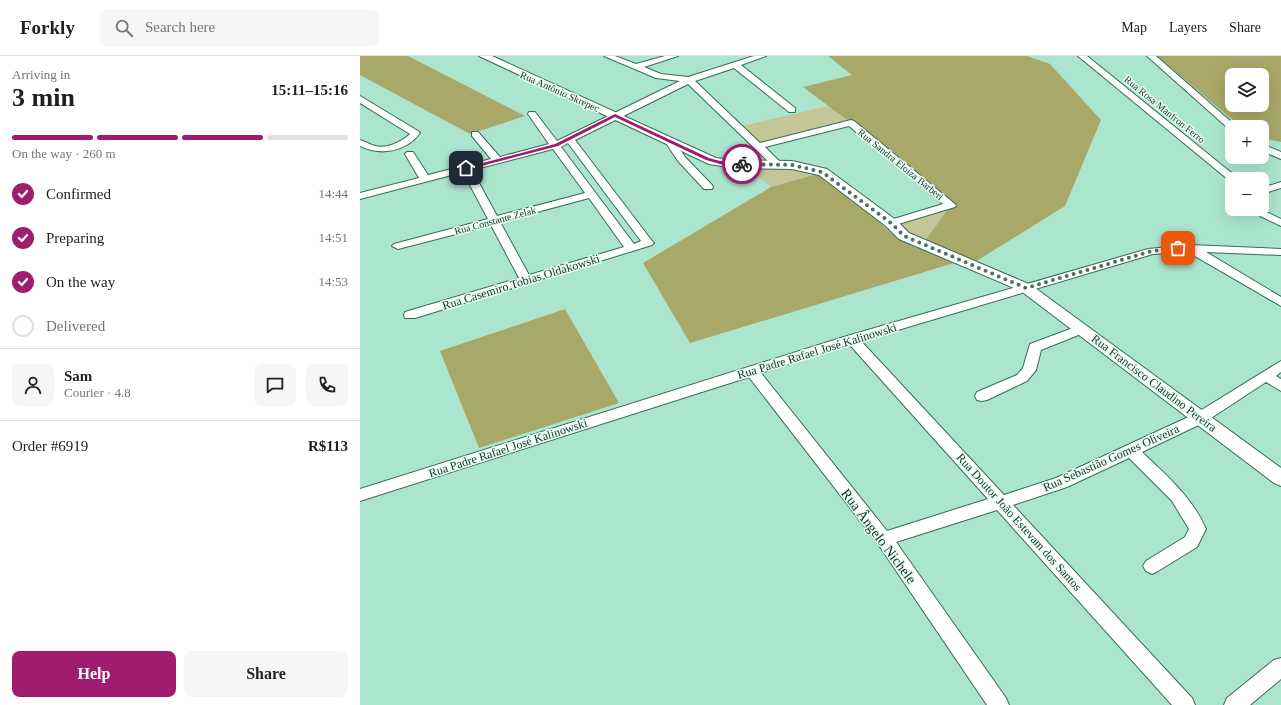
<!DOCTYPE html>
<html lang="en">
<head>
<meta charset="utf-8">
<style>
	:root { --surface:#fff; --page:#f6f6f6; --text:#202124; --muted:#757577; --line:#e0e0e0; --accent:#9f1c6e }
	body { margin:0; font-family:"Times New Roman",serif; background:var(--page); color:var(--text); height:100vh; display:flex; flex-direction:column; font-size:15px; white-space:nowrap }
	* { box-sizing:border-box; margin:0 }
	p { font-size:13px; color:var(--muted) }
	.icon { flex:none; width:22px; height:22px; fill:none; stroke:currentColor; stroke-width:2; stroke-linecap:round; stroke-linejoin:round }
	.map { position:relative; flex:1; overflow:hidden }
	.panel { display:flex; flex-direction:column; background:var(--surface); width:360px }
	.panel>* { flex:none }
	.tools { position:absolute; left:865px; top:12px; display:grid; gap:8px }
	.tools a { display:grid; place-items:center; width:44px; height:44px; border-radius:8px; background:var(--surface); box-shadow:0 4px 16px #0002; font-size:20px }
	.pin { position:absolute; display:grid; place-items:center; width:34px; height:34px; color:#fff; margin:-17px; border-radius:8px; box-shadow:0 2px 6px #0006 }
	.courier { position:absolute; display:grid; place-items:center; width:40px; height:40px; margin:-20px; border:3px solid #9f1c6e; border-radius:50%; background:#fff; color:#222; box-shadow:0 1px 5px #0007 }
	.summary em { font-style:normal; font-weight:800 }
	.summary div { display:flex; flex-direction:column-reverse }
	.summary { display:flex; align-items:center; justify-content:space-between; height:68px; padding:0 12px }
	h1 { font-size:26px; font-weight:800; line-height:30px }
	.bar { display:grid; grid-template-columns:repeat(4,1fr); gap:6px 4px; align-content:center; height:48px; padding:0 12px }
	.bar i { height:5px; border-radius:3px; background:var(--line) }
	.bar .on { background:var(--accent) }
	.bar p { grid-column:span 4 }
	.line { display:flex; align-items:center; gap:10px; padding:0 12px; border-top:1px solid var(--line) }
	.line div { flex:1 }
	.round { display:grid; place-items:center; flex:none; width:42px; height:42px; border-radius:8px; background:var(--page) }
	ol { padding:0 12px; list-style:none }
	li { display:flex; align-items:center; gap:12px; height:44px }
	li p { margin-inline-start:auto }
	li .icon { padding:4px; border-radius:50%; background:var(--accent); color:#fff; stroke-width:4 }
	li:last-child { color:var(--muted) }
	li i { width:22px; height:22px; border:2px solid var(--line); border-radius:50% }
	.cta { display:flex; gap:8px; margin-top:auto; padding:8px 12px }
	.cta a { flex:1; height:46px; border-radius:8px; background:var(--accent); color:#fff; font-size:16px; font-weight:800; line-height:46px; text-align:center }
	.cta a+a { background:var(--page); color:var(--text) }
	header { display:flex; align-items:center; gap:24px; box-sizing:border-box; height:56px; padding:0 20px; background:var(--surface); border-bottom:1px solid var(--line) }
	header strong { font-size:19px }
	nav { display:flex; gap:22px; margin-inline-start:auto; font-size:14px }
	.search { width:280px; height:36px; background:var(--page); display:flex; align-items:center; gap:10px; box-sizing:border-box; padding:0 14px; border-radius:8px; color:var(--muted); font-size:15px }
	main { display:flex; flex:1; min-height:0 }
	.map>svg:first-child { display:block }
	.green { fill:#c5c697 }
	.forest { fill:#a8a869; fill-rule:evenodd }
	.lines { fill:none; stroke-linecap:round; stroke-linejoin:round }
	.minor-casing { stroke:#356c59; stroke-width:2 }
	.tertiary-casing { stroke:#356c59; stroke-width:2 }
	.minor { fill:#fff; fill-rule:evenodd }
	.tertiary { fill:#fff; fill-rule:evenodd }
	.route { fill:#9f1c6e }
	.done { stroke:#4c7062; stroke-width:4; stroke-dasharray:0 7.2 }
	.labels { text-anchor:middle; stroke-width:3; stroke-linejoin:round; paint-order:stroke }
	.far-street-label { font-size:10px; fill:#193128; stroke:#e7fef4 }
	.street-label { font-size:12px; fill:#193128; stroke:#e7fef4 }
	.near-street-label { font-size:14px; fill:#193128; stroke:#e7fef4 }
</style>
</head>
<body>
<header>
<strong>Forkly</strong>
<div class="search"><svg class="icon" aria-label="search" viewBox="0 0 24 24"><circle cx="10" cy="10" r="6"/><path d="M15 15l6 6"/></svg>Search here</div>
<nav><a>Map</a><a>Layers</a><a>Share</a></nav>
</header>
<main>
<section class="panel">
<div class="summary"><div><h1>3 min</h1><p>Arriving in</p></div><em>15:11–15:16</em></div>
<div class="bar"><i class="on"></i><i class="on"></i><i class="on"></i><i></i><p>On the way · 260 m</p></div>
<ol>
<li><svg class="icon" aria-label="check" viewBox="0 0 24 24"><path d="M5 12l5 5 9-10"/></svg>Confirmed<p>14:44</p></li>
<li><svg class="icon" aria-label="check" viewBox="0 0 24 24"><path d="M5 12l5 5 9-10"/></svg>Preparing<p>14:51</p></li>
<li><svg class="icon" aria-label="check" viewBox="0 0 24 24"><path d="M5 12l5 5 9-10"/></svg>On the way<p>14:53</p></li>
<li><i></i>Delivered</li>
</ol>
<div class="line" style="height:72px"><a class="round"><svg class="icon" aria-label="person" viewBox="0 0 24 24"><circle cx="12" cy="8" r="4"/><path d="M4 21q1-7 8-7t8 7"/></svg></a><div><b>Sam</b><p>Courier · 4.8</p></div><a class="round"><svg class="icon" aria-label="chat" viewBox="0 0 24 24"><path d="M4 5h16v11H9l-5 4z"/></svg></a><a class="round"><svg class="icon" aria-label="phone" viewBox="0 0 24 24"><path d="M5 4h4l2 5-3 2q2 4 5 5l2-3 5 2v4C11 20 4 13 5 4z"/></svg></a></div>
<div class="line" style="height:52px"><div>Order #6919</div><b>R$113</b></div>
<div class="cta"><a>Help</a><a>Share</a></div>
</section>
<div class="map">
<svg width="921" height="649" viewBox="0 0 921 649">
	<rect width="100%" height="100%" fill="#ace5ce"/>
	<path class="green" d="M 468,50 L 488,65 L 400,87 L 382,70 Z
		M 386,110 L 422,110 L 461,117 L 411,131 Z
		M 591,149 L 562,189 L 531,167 Z"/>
	<path class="forest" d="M 0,0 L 48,0 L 165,60 L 110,78 L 0,19 Z
		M 468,0 L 667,0 L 690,8 L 741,64 L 705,150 L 610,209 L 562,189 L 591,149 L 491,67 L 443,31 L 492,19 Z
		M 797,0 L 921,0 L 921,86 L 902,82 L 902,71 L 881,71 ZM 872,19 L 902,19 L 902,49 L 872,49 Z
		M 457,118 L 499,148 L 538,183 L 594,207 L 330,287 L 283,207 L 411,131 Z
		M 205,253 L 259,347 L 119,392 L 80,295 Z"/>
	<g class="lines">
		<defs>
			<path id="minor" d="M 244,0 L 255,0 L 276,8 L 305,0 L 318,0 L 284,11 L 301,18 L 328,21 L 394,0 L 406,0 L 381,9 L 435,52 L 435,56 L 429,56 L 374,12 L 335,25 L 400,87 L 491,64 L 494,65 L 596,149 L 595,151 L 535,169 L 527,169 L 525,167 L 527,165 L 583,148 L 489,70 L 405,91 L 423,109 L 422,111 L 414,111 L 328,28 L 215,84 L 292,185 L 294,187 L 292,189 L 55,262 L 45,262 L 44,259 L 45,256 L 159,222 L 131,169 L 38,193 L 32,190 L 34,188 L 128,163 L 103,116 L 0,143 L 0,137 L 59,122 L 45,98 L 47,96 L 53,96 L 68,119 L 131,103 L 112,80 L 112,76 L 118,76 L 140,101 L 189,88 L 168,58 L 169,56 L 175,56 L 197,85 L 320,25 L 296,22 ZM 208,87 L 281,185 L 274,188 L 201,91 ZM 193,93 L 225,137 L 137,160 L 112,114 ZM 229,142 L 264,191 L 169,219 L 140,166 Z
				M 718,0 L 727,0 L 879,123 L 872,123 L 872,126 L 870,125 Z
				M 787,0 L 796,0 L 877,71 L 872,71 L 872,74 L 869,73 Z
				M 0,40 L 58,75 L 60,77 C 46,96 20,100 0,90 L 0,84 C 5,85 10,89 15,90 C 26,93 42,86 50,78 L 0,47 Z
				M 311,84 L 314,85 L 325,101 L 352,129 L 353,131 L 352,133 L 344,133 L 318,105 L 306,87 Z
				M 902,88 L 921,96 L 921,103 L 902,95 Z
				M 921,126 L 921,132 L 902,138 L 902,132 Z
				M 904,155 L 921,163 L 921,170 L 900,160 L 899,158 Z
				M 830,189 L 921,193 L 921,199 L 846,196 L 921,241 L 921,250 L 828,196 L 793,198 L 501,285 L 644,439 L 696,422 L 835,358 L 921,305 L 921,316 L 916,320 L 921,323 L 921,335 L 906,326 L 845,366 L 782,396 C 807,420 832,441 846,473 L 837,491 L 798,515 L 792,518 L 786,515 L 783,510 L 786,505 L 825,481 L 829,473 L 812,445 L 769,402 L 707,431 L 653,449 L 832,642 L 835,649 L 812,649 L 637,454 L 536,486 L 646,642 L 649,649 L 627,649 L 518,488 L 389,321 L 0,445 L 0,433 L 487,280 L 788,193 ZM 489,288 L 628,443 L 527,475 L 401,317 Z
				M 721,269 L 726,270 L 728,273 L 726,276 L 681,294 L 676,314 L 667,325 L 627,344 L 622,345 L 617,344 L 615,340 L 617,336 L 657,319 L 663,312 L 670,288 Z
				M 921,602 L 921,623 L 890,649 L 864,649 L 867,642 L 914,604 Z"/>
			<path id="tertiary" d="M 119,0 L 132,0 L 356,102 L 375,104 L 432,105 L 467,113 L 536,164 L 549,177 L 671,229 L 921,412 L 921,430 L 914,427 L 661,235 L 539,183 L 526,170 L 459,119 L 432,113 L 375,112 L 349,108 Z"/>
		</defs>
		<use href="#minor" class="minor-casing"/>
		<use href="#tertiary" class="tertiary-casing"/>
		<use href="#minor" class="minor"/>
		<use href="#tertiary" class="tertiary"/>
	</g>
	<path class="route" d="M 255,58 L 349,102 L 360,105 L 385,108 L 382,110 L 360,108 L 346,104 L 255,61 L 198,90 L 106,114 L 104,112 L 195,88 Z"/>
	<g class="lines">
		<path class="done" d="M 382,108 L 432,109 L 462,116 L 531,167 L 544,180 L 666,232 L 792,195 L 818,192"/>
	</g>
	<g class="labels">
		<g class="far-street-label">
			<text transform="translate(200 35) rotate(24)" y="4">Rua Antônio Skrepec</text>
			<text transform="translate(805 53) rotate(39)" y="4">Rua Rosa Manfron Ferro</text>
			<text transform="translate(541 108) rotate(39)" y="4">Rua Sandra Eloíza Barberi</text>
			<text transform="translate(135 164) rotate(-15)" y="4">Rua Constante Zelak</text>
		</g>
		<g class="street-label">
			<text transform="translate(161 226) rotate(-17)" y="4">Rua Casemiro Tobias Oldakowski</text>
			<text transform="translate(457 295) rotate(-17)" y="4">Rua Padre Rafael José Kalinowski</text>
			<text transform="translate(794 327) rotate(37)" y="4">Rua Francisco Claudino Pereira</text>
			<text transform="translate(148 392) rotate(-18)" y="4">Rua Padre Rafael José Kalinowski</text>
			<text transform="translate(751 402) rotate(-24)" y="4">Rua Sebastião Gomes Oliveira</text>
			<text transform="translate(659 466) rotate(48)" y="4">Rua Doutor João Estevam dos Santos</text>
		</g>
		<g class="near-street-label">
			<text transform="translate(519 480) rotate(53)" y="5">Rua Ângelo Nichele</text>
		</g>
	</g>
</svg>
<div class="tools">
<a><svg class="icon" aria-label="layers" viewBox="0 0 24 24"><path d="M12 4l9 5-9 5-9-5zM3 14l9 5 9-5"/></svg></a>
<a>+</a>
<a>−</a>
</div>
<div class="pin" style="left:818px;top:192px;background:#ea580c"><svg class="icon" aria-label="bag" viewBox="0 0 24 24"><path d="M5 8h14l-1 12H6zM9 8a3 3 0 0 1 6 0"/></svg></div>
<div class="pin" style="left:106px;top:112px;background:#1f2937"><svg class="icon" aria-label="home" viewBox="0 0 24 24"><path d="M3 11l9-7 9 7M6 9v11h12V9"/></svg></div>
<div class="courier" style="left:382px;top:108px"><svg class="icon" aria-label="bike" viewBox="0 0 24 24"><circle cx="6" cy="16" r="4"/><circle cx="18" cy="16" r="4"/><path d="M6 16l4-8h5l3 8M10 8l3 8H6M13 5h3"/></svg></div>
</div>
</main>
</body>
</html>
